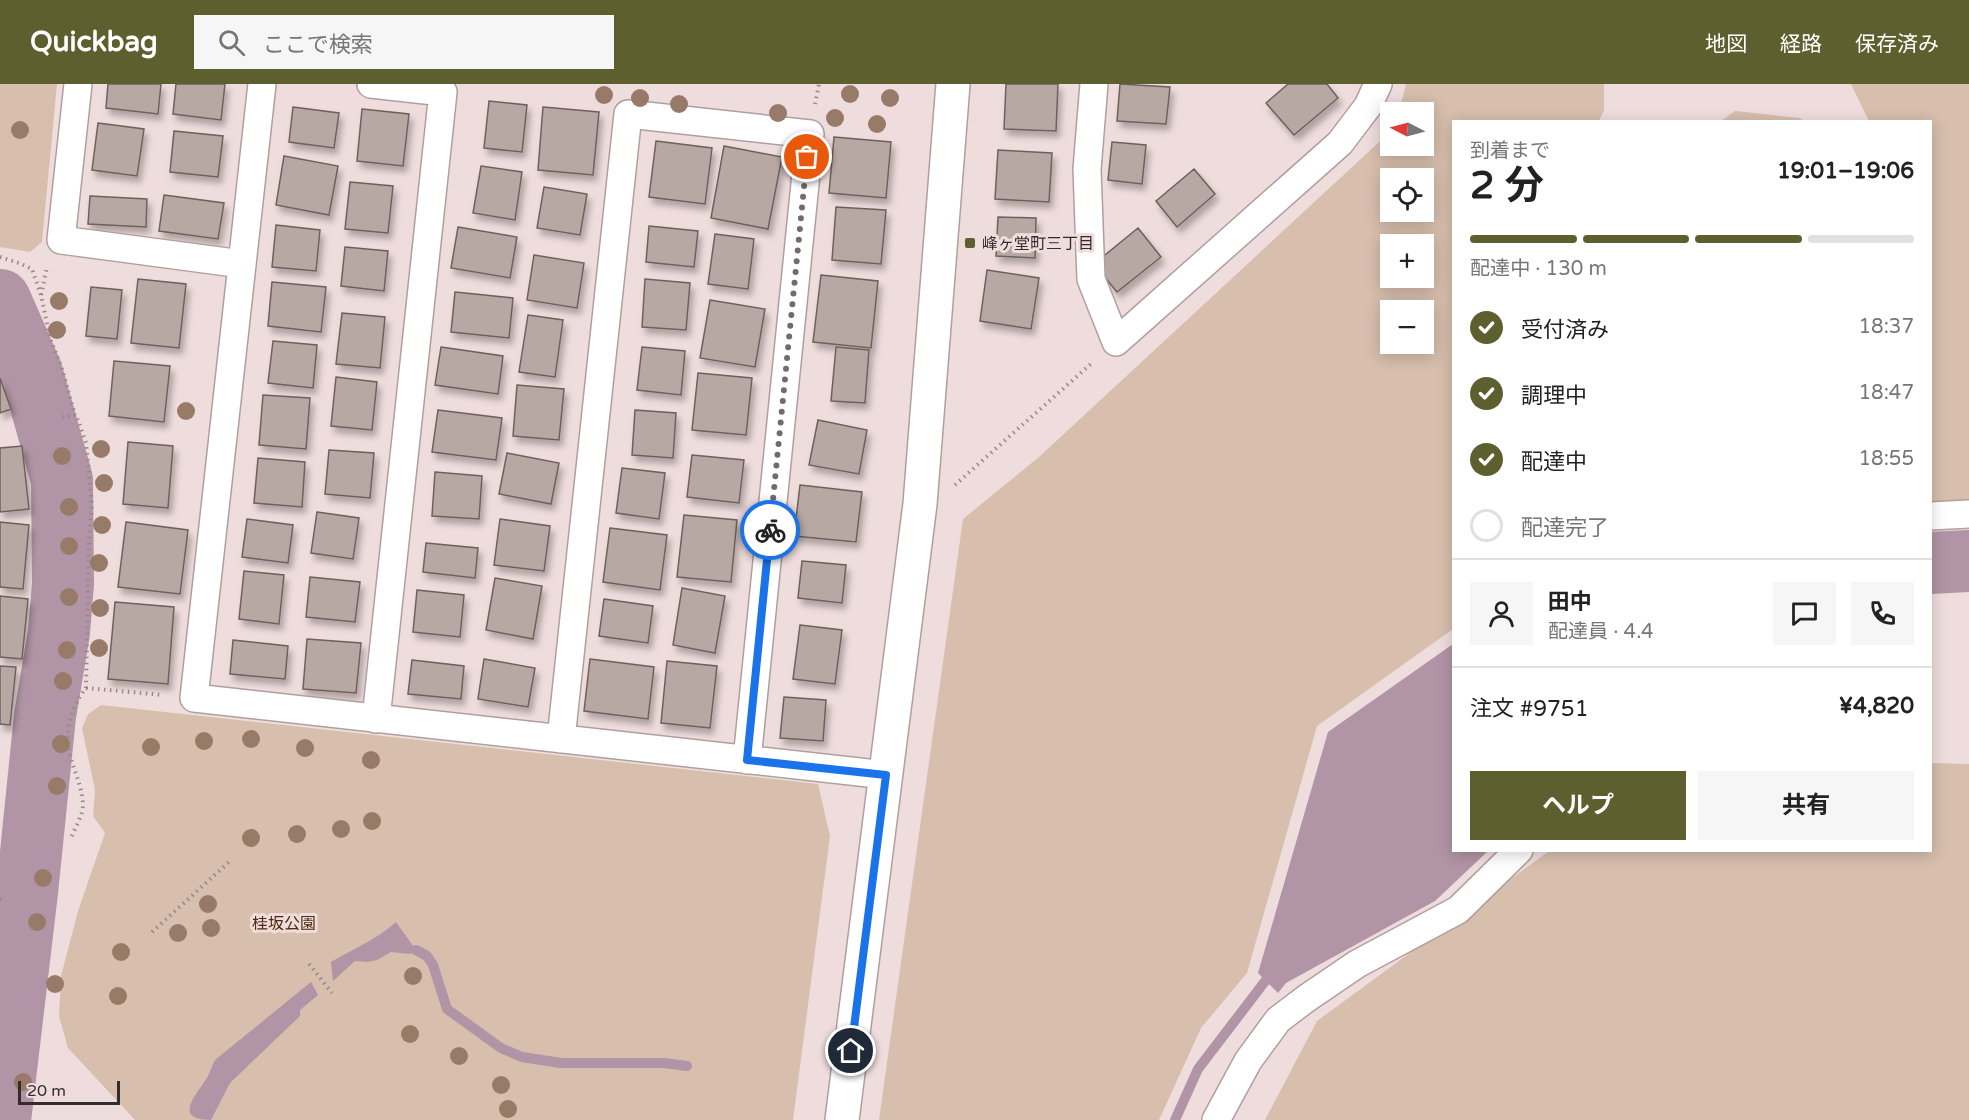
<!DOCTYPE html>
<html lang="ja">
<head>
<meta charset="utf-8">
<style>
	:root { --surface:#fff; --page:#f6f6f6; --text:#222; --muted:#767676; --line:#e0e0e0; --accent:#5d602e }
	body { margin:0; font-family:"Varela Round","Noto Sans JP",sans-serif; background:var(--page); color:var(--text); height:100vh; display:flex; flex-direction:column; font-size:22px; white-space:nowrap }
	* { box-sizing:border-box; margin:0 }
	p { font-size:20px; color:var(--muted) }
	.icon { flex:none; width:33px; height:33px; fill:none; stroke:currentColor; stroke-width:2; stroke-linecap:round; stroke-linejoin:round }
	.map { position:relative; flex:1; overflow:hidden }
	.sheet { position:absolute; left:1452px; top:36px; width:480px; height:732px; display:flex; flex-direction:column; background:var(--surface); border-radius:0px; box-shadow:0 3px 15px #0003 }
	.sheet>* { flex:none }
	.needle { width:39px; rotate:276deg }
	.tools { position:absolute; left:1380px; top:18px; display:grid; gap:12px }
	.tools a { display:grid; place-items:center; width:54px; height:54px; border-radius:0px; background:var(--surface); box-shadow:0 3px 15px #0003; font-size:30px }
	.scale { position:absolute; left:18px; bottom:15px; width:102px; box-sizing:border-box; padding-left:6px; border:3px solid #332c2c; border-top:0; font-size:16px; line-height:21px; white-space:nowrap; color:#332c2c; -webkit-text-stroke:4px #efdddd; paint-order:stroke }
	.pin { position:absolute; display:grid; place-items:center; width:51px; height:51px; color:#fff; margin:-26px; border:3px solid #fff; border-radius:50%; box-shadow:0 2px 6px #0007 }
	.courier { position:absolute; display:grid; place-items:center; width:60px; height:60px; margin:-30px; border:4px solid #1a73e8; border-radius:50%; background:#fff; color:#222; box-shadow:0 2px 8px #0007 }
	.overview em { font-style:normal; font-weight:700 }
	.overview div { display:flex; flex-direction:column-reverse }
	.overview { display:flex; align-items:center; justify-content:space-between; height:102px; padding:0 18px }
	h1 { font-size:39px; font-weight:700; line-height:45px }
	.bar { display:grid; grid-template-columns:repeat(4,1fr); gap:9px 6px; align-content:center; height:72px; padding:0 18px }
	.bar i { height:8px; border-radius:4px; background:var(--line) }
	.bar .current { background:var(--accent) }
	.bar p { grid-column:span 4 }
	.line { display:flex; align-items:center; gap:15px; padding:0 18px; border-top:2px solid var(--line) }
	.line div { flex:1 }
	.round { display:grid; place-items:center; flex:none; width:63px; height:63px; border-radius:0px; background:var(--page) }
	ol { padding:0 18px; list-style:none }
	li { display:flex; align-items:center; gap:18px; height:66px }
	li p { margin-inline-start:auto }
	li .icon { padding:6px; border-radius:50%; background:var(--accent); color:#fff; stroke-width:4 }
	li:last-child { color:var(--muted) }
	li i { width:33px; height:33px; border:3px solid var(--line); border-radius:50% }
	.cta { display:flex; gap:12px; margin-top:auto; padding:12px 18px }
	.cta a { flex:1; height:69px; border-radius:0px; background:var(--accent); color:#fff; font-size:24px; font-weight:700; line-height:69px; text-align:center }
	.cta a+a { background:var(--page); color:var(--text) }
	header { display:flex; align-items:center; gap:36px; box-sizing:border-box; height:84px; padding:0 30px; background:var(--accent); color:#fff }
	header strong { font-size:28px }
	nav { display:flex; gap:33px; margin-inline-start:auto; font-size:21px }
	.search { width:420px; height:54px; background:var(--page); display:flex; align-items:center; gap:15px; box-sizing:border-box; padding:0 21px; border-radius:0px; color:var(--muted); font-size:22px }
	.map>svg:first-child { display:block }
	.green { fill:#d7bead; fill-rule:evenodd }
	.water { fill:#b194a5 }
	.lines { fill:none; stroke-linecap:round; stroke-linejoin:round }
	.stream { stroke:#b194a5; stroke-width:10 }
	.river { stroke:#b194a5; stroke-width:62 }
	.building { fill:#b7a8a3; stroke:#6f615c; stroke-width:1.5; filter:url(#shadow) }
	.street-casing { stroke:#b09f9f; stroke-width:30 }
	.secondary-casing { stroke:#b09f9f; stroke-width:36 }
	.path { stroke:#968989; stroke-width:4; stroke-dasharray:1.5 4.5; stroke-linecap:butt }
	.street { stroke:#fff; stroke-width:27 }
	.secondary { stroke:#fff; stroke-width:33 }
	.tree { fill:#987a68 }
	.done { stroke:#756a6a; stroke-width:6; stroke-dasharray:0 10.8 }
	.route { stroke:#1a73e8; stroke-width:8 }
	.poi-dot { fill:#5d602e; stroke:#efdddd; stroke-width:2 }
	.labels { text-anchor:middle; stroke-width:6; stroke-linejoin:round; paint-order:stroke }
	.poi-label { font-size:16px; fill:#332c2c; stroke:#efdddd; text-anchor:start }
	.park-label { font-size:16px; fill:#502908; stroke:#efdddd }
</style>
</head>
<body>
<header>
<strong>Quickbag</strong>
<div class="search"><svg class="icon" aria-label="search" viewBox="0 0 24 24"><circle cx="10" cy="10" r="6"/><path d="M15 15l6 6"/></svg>ここで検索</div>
<nav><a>地図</a><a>経路</a><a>保存済み</a></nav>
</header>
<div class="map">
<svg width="1969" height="1036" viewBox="0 0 1969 1036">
	<defs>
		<filter id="shadow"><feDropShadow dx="3.5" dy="6" stdDeviation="3" flood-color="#0004"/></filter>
	</defs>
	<rect width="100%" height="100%" fill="#efdddd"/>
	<path class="green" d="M 0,0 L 57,0 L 42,158 L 30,168 L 0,163 Z
		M 1406,0 L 1604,0 L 1604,26 L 1599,37 L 1454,38 L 1453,545 L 1317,642 L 1247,889 L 1201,944 L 1159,1036 L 879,1036 L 963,435 L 1039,373 L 1390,48 L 1390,62 L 1424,62 L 1424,28 L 1399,28 ZM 1390,94 L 1424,94 L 1424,128 L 1390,128 ZM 1424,160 L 1424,194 L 1390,194 L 1390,160 ZM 1390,226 L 1424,226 L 1424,260 L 1390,260 Z
		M 1851,0 L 1969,0 L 1969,434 L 1931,446 L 1930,38 L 1869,37 Z
		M 1735,27 L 1800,34 L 1804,37 L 1721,37 Z
		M 101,621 L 818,700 L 830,752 L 793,1036 L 135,1036 L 68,964 L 59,932 L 61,892 L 78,827 L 105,749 L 93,732 L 95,706 L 82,644 L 88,630 Z
		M 1931,679 L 1969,680 L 1969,1036 L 1265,1036 L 1317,937 L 1549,767 L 1930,766 Z"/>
	<path class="water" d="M 1453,560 L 1454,766 L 1488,767 L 1435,817 L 1286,899 L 1278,909 L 1258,889 L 1328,648 Z
		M 396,838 L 416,866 L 410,870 L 391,868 L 377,876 L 367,878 L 355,877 L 333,897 L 331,878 C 353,865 378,855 396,838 Z
		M 311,898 L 318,911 L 300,926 L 300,932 L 230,999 L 211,1036 C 172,1036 196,1011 207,994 C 210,988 212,982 215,976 Z"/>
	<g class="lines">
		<path class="stream" d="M 416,866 L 427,872 L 433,881 L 447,925 L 501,964 L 522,973 L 561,979 L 664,979 L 687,982
			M 1175,1036 L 1198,985 L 1266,896"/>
		<path class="river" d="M 0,216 L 32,289 L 62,396 L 63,500 L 59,548 L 45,632 L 27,808 L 0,1036
			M 1930,479 L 1969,477"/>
	</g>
	<path class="building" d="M 108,0 L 161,0 L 158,30 L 106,24 Z
		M 176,0 L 225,0 L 221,36 L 173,30 Z
		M 1006,0 L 1058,0 L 1056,47 L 1004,45 Z
		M 1120,0 L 1170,3 L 1166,40 L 1117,37 Z
		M 1288,0 L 1327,0 L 1338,14 L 1294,51 L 1266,19 Z
		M 489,17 L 527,21 L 522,68 L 484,64 Z
		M 293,23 L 339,29 L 334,64 L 289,58 Z
		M 543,23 L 599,28 L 593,91 L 538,86 Z
		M 362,25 L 409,30 L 403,82 L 357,77 Z
		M 98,39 L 144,45 L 137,92 L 92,86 Z
		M 174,47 L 223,52 L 218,93 L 170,88 Z
		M 834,53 L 891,58 L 886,114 L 829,109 Z
		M 656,57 L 712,64 L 705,120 L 649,113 Z
		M 1112,58 L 1146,61 L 1142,100 L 1108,96 Z
		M 724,62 L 782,73 L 768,145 L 711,134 Z
		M 998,66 L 1052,69 L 1049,118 L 995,115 Z
		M 284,72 L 338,82 L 329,131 L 276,121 Z
		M 481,82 L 522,88 L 515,136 L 473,129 Z
		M 1194,85 L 1215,110 L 1177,143 L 1156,117 Z
		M 350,98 L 393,102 L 388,149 L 345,145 Z
		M 544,103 L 587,110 L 580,151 L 537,144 Z
		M 164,111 L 224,119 L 218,155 L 159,147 Z
		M 90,112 L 147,115 L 146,143 L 88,140 Z
		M 836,123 L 886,126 L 881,180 L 832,176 Z
		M 998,133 L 1036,134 L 1035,174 L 996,172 Z
		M 276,141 L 320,146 L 316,187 L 272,183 Z
		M 649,142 L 698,147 L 694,183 L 646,178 Z
		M 458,143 L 517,153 L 510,194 L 451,184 Z
		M 1138,144 L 1161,173 L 1117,208 L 1094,180 Z
		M 715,150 L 754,155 L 748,205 L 708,200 Z
		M 345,163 L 388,167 L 384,207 L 341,202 Z
		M 534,171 L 584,179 L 577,224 L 527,216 Z
		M 987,186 L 1039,194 L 1031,245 L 980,237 Z
		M 821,191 L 878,197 L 871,264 L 813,258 Z
		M 138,195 L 186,200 L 179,264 L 131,259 Z
		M 645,195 L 690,199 L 686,246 L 642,243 Z
		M 272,198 L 326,203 L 321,248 L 268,242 Z
		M 91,203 L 122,206 L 117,255 L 86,252 Z
		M 455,208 L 513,214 L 509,254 L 451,248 Z
		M 710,216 L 765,225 L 755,283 L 700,274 Z
		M 342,229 L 385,233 L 380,284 L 336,280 Z
		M 528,231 L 563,236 L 555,293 L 519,288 Z
		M 273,257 L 317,261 L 313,304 L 268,299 Z
		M 441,263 L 503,272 L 498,310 L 435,301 Z
		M 642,263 L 685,267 L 681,311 L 637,306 Z
		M 836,263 L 869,266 L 865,319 L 831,317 Z
		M 114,277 L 170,282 L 164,338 L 109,332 Z
		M 698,289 L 752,294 L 746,351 L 692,346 Z
		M 336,293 L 377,298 L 372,346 L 331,342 Z
		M 0,294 L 11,325 L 0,329 Z
		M 517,301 L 564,305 L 559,356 L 513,352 Z
		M 263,311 L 310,314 L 306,365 L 259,361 Z
		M 438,326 L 502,334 L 496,376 L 432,368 Z
		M 635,326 L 676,329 L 673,374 L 632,371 Z
		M 818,336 L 867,346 L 859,390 L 809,381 Z
		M 128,358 L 173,362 L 168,424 L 123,420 Z
		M 22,362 L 29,425 L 0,428 L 0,364 Z
		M 329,366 L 374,369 L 370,414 L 325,410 Z
		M 507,369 L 559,379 L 551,420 L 499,410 Z
		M 692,371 L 744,376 L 739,419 L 687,413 Z
		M 258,374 L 305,378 L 302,423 L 254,419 Z
		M 622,384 L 665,389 L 659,435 L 616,429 Z
		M 435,388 L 482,392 L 479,435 L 432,432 Z
		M 800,401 L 862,408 L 856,458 L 794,452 Z
		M 317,428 L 359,434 L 353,475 L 311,469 Z
		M 684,431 L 737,436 L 731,498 L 677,493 Z
		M 247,435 L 293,441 L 288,479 L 242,473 Z
		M 500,435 L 550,442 L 544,487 L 494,481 Z
		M 0,438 L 29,441 L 23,505 L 0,503 Z
		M 126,438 L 188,446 L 180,510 L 118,503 Z
		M 610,444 L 667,451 L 660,506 L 603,498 Z
		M 426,459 L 478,464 L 475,494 L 423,488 Z
		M 802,477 L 846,481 L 842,519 L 798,514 Z
		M 244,487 L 284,491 L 279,540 L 239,535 Z
		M 310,493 L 360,498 L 355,538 L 306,533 Z
		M 495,494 L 542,502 L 533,555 L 486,546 Z
		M 682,504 L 725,512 L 715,569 L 673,561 Z
		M 417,506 L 464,511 L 460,553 L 413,548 Z
		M 0,512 L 28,515 L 22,575 L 0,573 Z
		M 604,515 L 653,522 L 648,559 L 599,552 Z
		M 115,518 L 174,523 L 168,600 L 108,595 Z
		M 800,541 L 842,546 L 835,600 L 793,595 Z
		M 307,555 L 361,559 L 356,609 L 303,605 Z
		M 233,556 L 288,562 L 285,595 L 230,590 Z
		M 484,575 L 535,584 L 528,623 L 478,615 Z
		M 590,575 L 654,583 L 648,635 L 584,627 Z
		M 412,576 L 464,582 L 461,615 L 408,610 Z
		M 667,577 L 717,582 L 710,644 L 661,639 Z
		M 0,582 L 16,583 L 10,641 L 0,640 Z
		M 784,613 L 826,616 L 823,657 L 780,654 Z"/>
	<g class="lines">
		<defs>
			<path id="street" d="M 78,0 L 61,156 L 242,180
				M 262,0 L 194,614 L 886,691
				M 371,0 L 443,8 L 376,635
				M 1094,0 L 1087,85 L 1091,195 L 1116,258 L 1340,59 L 1368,22 L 1378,0
				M 1930,432 L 1969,430
				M 561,655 L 628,30 L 810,50 L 747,676
				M 1216,1036 L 1248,977 L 1278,936 L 1307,914 L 1357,880 L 1458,826 L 1519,766"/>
			<path id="secondary" d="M 842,1036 L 920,420 L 953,0"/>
		</defs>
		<use href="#street" class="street-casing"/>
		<use href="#secondary" class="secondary-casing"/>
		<path class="path" d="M 815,20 L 819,0
			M 0,173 L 19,179 L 32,185 L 41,211 L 50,254 L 62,285 L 75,331
			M 41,211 L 47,183
			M 62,333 L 76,331 L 86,359 L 92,421 L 89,457 L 86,604 C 72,621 64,648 70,671 C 74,688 82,701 83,721 C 83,731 74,746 70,756
			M 955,401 L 1093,278
			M 86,604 L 163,611
			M 0,815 L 3,816
			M 152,848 L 229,778
			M 309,880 L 332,909"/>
		<use href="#street" class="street"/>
		<use href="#secondary" class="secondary"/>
	</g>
	<g class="tree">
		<circle cx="850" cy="10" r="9"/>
		<circle cx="604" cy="11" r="9"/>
		<circle cx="640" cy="14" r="9"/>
		<circle cx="890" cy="14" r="9"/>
		<circle cx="679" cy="20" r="9"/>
		<circle cx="778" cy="29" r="9"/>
		<circle cx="835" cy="34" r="9"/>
		<circle cx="877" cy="40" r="9"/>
		<circle cx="20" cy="46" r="9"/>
		<circle cx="59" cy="217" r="9"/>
		<circle cx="57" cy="246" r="9"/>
		<circle cx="186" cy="327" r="9"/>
		<circle cx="101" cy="365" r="9"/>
		<circle cx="62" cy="372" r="9"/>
		<circle cx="104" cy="399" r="9"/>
		<circle cx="69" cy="423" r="9"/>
		<circle cx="102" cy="441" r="9"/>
		<circle cx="69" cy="462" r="9"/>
		<circle cx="99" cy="479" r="9"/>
		<circle cx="69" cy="513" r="9"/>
		<circle cx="100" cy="524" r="9"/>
		<circle cx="99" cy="564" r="9"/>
		<circle cx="67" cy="566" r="9"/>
		<circle cx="63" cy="597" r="9"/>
		<circle cx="251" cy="655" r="9"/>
		<circle cx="204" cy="657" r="9"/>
		<circle cx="61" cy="660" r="9"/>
		<circle cx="151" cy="663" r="9"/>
		<circle cx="305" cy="664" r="9"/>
		<circle cx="371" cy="676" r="9"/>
		<circle cx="57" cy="702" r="9"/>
		<circle cx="372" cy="737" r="9"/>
		<circle cx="341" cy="745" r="9"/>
		<circle cx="297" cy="750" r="9"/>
		<circle cx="251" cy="754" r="9"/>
		<circle cx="43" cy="794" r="9"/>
		<circle cx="208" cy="820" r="9"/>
		<circle cx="37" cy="838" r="9"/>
		<circle cx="211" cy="844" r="9"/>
		<circle cx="178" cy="849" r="9"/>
		<circle cx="121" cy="868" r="9"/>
		<circle cx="413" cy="892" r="9"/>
		<circle cx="55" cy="900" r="9"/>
		<circle cx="118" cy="912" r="9"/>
		<circle cx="410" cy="950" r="9"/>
		<circle cx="459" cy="972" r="9"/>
		<circle cx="23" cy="998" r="9"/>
		<circle cx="501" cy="1001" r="9"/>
		<circle cx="508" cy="1025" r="9"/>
	</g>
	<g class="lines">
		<path class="done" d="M 770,446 L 807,73"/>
		<path class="route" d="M 770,446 L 747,676 L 886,691 L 851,967"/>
	</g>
	<rect class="poi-dot" x="964" y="153" width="12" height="12" rx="3"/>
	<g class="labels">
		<g class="poi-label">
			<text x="982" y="165">峰ヶ堂町三丁目</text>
		</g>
		<g class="park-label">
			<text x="284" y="845">桂坂公園</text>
		</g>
	</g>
</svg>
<div class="tools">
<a><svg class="needle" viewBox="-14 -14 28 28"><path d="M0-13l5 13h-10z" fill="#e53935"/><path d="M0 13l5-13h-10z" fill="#767676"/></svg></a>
<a><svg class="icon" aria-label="locate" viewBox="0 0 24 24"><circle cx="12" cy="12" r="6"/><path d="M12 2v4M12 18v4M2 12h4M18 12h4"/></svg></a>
<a>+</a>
<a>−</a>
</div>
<div class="scale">20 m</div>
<div class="pin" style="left:807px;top:73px;background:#ea580c"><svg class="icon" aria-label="bag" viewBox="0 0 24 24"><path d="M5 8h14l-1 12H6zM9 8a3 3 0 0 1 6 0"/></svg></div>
<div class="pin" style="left:851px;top:967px;background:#1f2937"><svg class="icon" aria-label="home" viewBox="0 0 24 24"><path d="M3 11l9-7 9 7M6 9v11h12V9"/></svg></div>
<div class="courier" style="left:770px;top:446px"><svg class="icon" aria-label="bike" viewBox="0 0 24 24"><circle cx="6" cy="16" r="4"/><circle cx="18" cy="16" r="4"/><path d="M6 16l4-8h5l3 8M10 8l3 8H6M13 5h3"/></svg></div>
<section class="sheet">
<div class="overview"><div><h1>2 分</h1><p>到着まで</p></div><em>19:01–19:06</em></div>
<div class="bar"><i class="current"></i><i class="current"></i><i class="current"></i><i></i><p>配達中 · 130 m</p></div>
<ol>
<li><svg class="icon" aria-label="check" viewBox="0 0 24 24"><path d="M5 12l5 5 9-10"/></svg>受付済み<p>18:37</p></li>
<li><svg class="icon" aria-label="check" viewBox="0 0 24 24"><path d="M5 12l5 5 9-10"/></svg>調理中<p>18:47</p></li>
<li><svg class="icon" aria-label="check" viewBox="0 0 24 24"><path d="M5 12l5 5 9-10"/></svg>配達中<p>18:55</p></li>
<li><i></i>配達完了</li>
</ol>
<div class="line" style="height:108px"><a class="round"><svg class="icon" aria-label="person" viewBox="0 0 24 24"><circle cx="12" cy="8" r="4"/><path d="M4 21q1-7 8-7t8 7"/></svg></a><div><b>田中</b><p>配達員 · 4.4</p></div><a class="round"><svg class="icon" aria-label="chat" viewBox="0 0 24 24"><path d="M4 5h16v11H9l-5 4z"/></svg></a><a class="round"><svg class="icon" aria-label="phone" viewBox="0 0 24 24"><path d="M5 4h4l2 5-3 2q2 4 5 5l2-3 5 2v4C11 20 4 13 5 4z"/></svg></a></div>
<div class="line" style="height:78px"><div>注文 #9751</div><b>¥4,820</b></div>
<div class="cta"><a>ヘルプ</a><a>共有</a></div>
</section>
</div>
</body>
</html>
